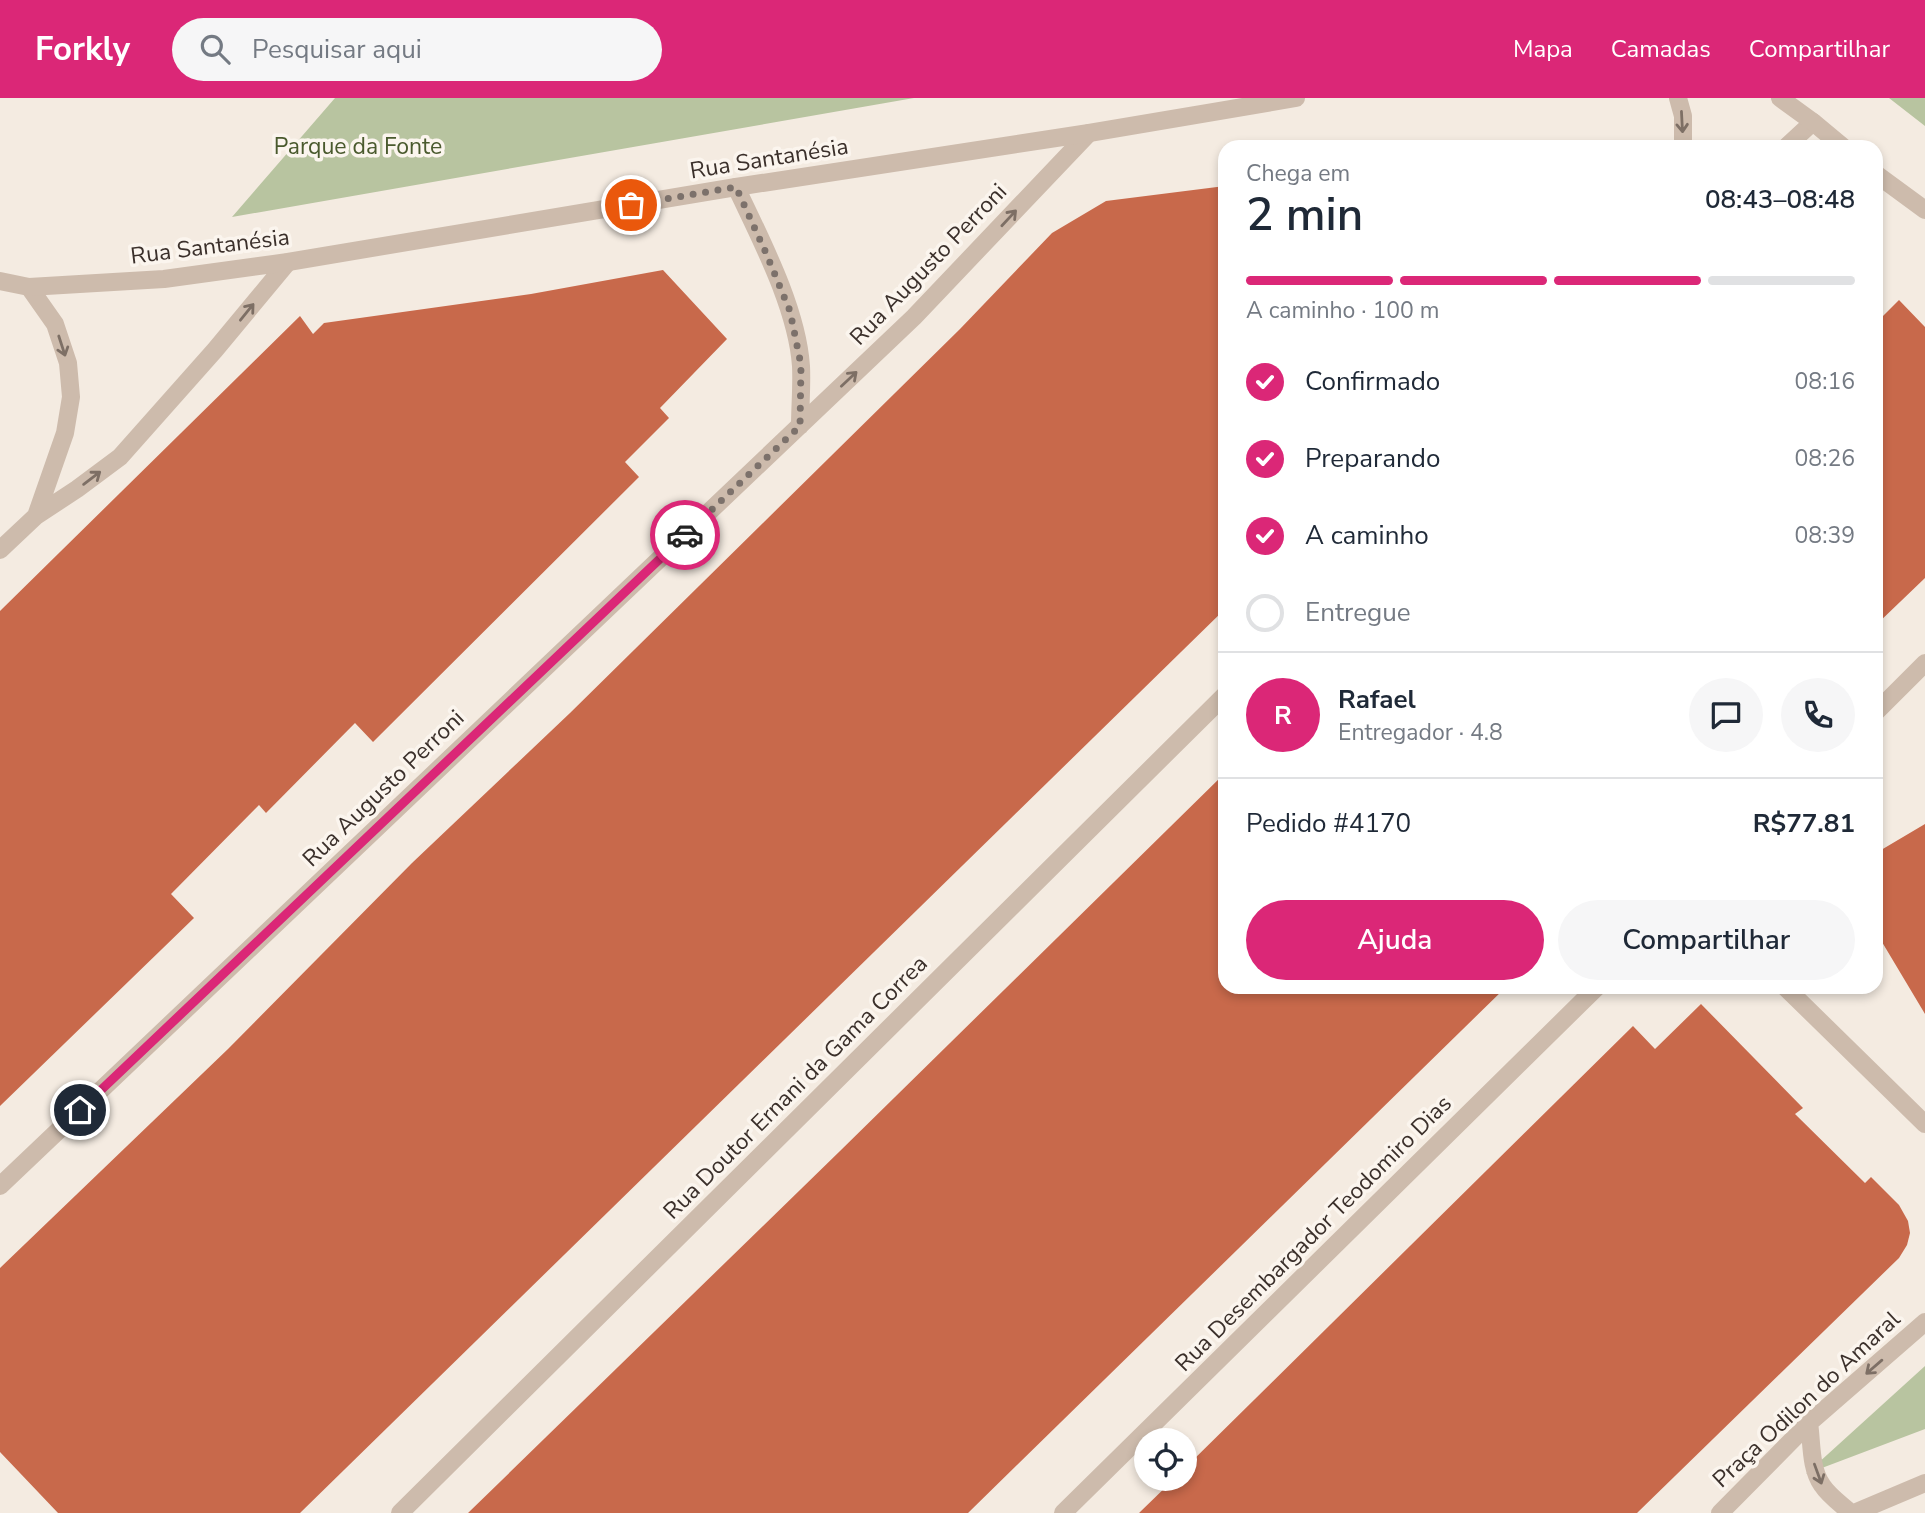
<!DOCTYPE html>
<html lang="pt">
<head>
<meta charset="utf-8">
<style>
	:root { --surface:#fff; --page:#f6f6f7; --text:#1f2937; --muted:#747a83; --line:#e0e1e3; --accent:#db2777 }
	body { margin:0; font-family:"Nunito Sans",sans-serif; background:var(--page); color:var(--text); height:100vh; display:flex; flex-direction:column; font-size:26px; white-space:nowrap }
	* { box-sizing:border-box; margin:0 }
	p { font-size:23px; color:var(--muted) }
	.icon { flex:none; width:38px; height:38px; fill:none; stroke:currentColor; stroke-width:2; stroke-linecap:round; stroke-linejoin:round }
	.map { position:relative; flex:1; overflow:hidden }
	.drawer { position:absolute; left:1218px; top:42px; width:665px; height:854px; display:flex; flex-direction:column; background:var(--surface); border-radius:21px; box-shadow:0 4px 10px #0003 }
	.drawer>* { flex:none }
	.buttons { position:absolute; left:1134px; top:1330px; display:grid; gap:14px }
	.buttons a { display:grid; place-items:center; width:63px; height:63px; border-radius:50%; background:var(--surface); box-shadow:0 4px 10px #0003; font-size:35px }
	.pin { position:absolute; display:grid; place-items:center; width:60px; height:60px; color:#fff; margin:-30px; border:4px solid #fff; border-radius:50%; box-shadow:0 2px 7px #0007 }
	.courier { position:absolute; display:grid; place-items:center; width:70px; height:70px; margin:-35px; border:5px solid #db2777; border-radius:50%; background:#fff; color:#222; box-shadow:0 2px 9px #0007 }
	.summary em { font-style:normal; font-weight:600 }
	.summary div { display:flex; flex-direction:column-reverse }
	.summary { display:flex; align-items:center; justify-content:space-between; height:119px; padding:0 28px }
	h1 { font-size:46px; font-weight:600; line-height:52px }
	.bar { display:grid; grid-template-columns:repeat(4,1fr); gap:10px 7px; align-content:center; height:84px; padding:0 28px }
	.bar i { height:9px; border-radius:5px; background:var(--line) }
	.bar .current { background:var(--accent) }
	.bar p { grid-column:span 4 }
	.line { display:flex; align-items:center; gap:18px; padding:0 28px; border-top:2px solid var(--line) }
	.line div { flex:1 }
	.round { display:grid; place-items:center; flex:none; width:74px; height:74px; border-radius:37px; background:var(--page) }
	ol { padding:0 28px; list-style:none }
	li { display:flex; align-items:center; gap:21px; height:77px }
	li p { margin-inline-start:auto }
	li .icon { padding:7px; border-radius:50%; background:var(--accent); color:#fff; stroke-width:4 }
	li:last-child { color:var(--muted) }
	li i { width:38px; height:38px; border:4px solid var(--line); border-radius:50% }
	.button { display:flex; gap:14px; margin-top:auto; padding:14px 28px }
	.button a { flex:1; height:80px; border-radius:42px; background:var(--accent); color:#fff; font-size:28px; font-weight:600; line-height:80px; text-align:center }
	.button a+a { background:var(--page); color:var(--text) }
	header { display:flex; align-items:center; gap:42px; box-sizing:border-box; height:98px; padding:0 35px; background:var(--accent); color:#fff }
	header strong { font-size:33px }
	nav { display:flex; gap:38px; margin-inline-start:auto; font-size:24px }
	.search { width:490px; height:63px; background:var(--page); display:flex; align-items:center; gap:18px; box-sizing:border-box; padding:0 24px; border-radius:38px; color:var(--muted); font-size:26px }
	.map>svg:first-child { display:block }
	.green { fill:#b8c4a0 }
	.building { fill:#c8694b }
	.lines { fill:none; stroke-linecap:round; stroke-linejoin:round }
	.minor { stroke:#cdbbac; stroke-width:18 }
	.tertiary { stroke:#cdbbac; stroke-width:18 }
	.oneway { stroke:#7d6f65 }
	.done { stroke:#7c716b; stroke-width:7; stroke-dasharray:0 12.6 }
	.route { stroke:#db2777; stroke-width:9 }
	.labels { text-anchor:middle; stroke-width:7; stroke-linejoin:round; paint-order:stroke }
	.park-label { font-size:23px; fill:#4a5a2e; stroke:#fbf5ee }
	.street-label { font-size:23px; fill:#3b302b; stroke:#fbf5ee }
</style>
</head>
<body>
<header>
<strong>Forkly</strong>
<div class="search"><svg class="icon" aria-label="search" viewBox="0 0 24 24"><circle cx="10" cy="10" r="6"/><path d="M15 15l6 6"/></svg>Pesquisar aqui</div>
<nav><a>Mapa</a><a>Camadas</a><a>Compartilhar</a></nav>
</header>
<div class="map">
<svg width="1925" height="1415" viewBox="0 0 1925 1415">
	<rect width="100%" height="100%" fill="#f4ebe1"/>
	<path class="green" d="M 335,0 L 914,0 L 232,119 Z
		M 1889,0 L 1925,0 L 1925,28 Z
		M 1925,1268 L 1925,1331 L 1806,1376 Z"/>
	<path class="building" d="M 1225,88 L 1225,511 L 300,1415 L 58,1415 L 0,1354 L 0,1170 L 228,951 L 412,765 L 570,615 L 960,231 L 1052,135 L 1106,103 Z
		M 663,172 L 727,241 L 660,310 L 669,320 L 625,364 L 639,379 L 373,644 L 355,625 L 266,715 L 259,707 L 171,796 L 194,820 L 0,1008 L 0,513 L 300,218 L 313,236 L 324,225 L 531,196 Z
		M 1899,202 L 1925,229 L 1925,480 L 1876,527 L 1876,225 Z
		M 1225,675 L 1225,889 L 1506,889 L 968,1415 L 468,1415 L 840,1053 Z
		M 1925,726 L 1925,916 L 1876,834 L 1876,755 Z
		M 1701,906 L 1803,1010 L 1795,1016 L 1865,1085 L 1871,1079 L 1899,1107 L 1908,1123 L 1910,1135 L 1907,1147 L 1899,1160 L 1637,1415 L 1139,1415 L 1174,1381 L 1185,1381 L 1185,1370 L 1633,928 L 1655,951 Z"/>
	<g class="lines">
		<path class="minor" d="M 1678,0 L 1683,18 L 1683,49
			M 1786,49 L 1813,24
			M 736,89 C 761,142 797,210 801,268 C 802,288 800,309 800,328
			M 29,189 L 55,226 L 68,265 L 71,299 L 65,335 L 36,418
			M 0,452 L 36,418 L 77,391 L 120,359 L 215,252 L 288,164
			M 1876,614 L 1925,565
			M 1785,889 L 1925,1026
			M 0,1088 L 914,219 L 1089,35
			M 1809,1325 C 1812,1344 1810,1370 1822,1387 C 1829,1398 1841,1406 1851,1415
			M 400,1415 L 1225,597
			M 1063,1415 L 1597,889
			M 1720,1415 L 1809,1325 L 1925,1224
			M 1854,1415 L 1925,1385"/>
		<path class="tertiary" d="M 1780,0 L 1813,24 L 1843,49
			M 1876,76 L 1925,112
			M 0,183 L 29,189 L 164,181 L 288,164 L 736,89 L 1089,35 L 1296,0"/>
	</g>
	<defs><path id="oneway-shaft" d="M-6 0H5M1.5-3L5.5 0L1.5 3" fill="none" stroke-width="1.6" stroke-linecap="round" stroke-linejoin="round" transform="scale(1.75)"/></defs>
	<g class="oneway">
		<use href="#oneway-shaft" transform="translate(1682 24) rotate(87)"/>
		<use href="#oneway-shaft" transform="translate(1009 120) rotate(-47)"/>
		<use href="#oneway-shaft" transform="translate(247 214) rotate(-51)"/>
		<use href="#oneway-shaft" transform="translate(62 248) rotate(72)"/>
		<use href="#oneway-shaft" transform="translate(849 281) rotate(-43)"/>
		<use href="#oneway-shaft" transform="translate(92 380) rotate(-37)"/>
		<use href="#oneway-shaft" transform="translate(1874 1269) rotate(139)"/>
		<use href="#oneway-shaft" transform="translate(1818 1376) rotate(70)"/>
	</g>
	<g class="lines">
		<path class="done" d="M 631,107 L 736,89 L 766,155 L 790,213 L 801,267 L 800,328 L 685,437"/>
		<path class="route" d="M 80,1012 L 685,437"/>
	</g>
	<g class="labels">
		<g class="park-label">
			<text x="358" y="56">Parque da Fonte</text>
		</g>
		<g class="street-label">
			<text transform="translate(769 60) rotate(-9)" y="8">Rua Santanésia</text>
			<text transform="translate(210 148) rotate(-7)" y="8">Rua Santanésia</text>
			<text transform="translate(928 166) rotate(-46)" y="8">Rua Augusto Perroni</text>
			<text transform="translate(383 690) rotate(-44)" y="8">Rua Augusto Perroni</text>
			<text transform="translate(795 989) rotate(-45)" y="8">Rua Doutor Ernani da Gama Correa</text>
			<text transform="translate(1313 1135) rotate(-45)" y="8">Rua Desembargador Teodomiro Dias</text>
			<text transform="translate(1806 1301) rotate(-43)" y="8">Praça Odilon do Amaral</text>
		</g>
	</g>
</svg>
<div class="buttons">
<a><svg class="icon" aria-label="locate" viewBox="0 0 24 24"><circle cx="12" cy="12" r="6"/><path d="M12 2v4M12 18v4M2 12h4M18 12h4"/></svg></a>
</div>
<div class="pin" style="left:631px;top:107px;background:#ea580c"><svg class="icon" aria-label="bag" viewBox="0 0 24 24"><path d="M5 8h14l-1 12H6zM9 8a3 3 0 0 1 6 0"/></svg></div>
<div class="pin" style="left:80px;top:1012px;background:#1f2937"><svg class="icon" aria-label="home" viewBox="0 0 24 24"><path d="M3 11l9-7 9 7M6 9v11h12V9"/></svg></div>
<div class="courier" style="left:685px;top:437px"><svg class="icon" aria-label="car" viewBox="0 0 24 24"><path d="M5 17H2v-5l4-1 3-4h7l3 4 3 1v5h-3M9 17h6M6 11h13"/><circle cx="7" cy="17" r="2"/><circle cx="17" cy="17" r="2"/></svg></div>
<section class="drawer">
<div class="summary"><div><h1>2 min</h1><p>Chega em</p></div><em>08:43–08:48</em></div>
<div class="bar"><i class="current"></i><i class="current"></i><i class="current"></i><i></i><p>A caminho · 100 m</p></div>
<ol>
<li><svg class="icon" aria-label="check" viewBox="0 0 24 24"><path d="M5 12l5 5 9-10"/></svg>Confirmado<p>08:16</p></li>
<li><svg class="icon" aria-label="check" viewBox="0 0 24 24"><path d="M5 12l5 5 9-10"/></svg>Preparando<p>08:26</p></li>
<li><svg class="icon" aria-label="check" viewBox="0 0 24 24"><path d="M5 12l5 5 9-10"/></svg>A caminho<p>08:39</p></li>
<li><i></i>Entregue</li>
</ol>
<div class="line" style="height:126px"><b class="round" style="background:var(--accent);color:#fff">R</b><div><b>Rafael</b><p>Entregador · 4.8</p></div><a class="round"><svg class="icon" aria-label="chat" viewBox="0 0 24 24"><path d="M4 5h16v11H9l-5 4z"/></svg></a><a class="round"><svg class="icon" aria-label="phone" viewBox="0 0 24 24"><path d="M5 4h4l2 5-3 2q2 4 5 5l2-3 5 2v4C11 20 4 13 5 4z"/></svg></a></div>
<div class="line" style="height:91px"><div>Pedido #4170</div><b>R$77.81</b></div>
<div class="button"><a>Ajuda</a><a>Compartilhar</a></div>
</section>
</div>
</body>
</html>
